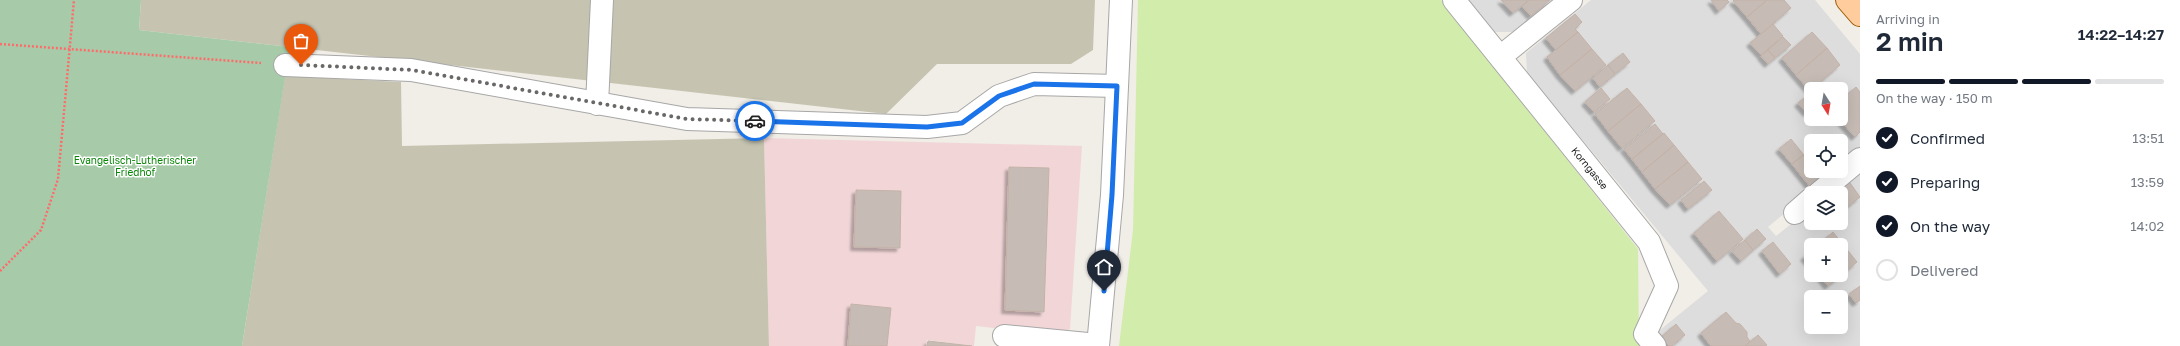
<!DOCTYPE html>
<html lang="en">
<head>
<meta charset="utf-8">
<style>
	:root { --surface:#fff; --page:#f6f6f7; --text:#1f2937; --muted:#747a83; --line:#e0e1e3; --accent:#111827 }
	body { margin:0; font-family:"Golos Text",sans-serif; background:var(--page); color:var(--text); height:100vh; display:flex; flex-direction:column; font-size:15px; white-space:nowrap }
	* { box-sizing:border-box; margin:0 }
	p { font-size:13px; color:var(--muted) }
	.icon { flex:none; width:22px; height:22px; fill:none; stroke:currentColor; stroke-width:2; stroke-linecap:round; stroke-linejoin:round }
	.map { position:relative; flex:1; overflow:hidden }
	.sheet { display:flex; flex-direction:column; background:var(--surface); width:320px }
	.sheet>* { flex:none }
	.needle { width:26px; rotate:169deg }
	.buttons { position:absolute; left:1804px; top:82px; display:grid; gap:8px }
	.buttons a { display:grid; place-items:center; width:44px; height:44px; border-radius:6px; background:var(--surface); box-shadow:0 4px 16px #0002; font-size:20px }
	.pin { position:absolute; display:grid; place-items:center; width:34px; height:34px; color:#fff; margin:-41px -17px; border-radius:50% 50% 50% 0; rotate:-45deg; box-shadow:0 0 4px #0007 }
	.pin .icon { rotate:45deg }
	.courier { position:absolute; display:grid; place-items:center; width:40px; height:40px; margin:-20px; border:3px solid #1a73e8; border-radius:50%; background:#fff; color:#222; box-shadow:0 1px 5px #0007 }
	.summary em { font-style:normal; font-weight:600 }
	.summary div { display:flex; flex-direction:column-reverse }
	.summary { display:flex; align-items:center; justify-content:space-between; height:68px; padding:0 16px }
	h1 { font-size:26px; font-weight:600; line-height:30px }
	.bar { display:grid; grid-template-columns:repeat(4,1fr); gap:6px 4px; align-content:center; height:48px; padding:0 16px }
	.bar i { height:5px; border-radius:3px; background:var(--line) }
	.bar .current { background:var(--accent) }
	.bar p { grid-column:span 4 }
	ol { padding:0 16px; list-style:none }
	li { display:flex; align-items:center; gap:12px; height:44px }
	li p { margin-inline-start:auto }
	li .icon { padding:4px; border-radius:50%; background:var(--accent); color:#fff; stroke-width:4 }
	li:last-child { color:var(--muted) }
	li i { width:22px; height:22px; border:2px solid var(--line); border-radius:50% }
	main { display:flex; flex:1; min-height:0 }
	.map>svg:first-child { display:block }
	.residential { fill:#dedddd; fill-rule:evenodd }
	.commercial { fill:#f2d6d7 }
	.construction { fill:#c6c4b1 }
	.grass { fill:#d2edab }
	.cemetery { fill:#a7cba9 }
	.building { fill:#c6bcb5; stroke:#c4b2a8; filter:url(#shadow) }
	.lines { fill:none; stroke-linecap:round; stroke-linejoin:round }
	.minor-casing { stroke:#a7a7a7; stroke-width:24 }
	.major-casing { stroke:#9d5a00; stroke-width:24 }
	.path { stroke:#ff6b6a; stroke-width:2.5; stroke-dasharray:2 2; stroke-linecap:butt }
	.minor { stroke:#fff; stroke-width:22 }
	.major { stroke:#ffcc9e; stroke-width:22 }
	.done { stroke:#696866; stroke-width:4; stroke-dasharray:0 7.2 }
	.route { stroke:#1a73e8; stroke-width:5 }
	.labels { text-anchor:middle; stroke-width:3; stroke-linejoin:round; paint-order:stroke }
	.park-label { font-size:10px; fill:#098607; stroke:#fff }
	.street-label { font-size:10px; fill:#202020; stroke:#fff }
</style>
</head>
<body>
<main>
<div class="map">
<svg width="1860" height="346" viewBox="0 0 1860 346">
	<defs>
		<filter id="shadow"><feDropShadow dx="-3.5" dy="3.5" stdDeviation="1" flood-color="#0004"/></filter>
	</defs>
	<rect width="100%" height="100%" fill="#f1ede7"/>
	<path class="residential" d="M 1466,0 L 1552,0 L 1513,32 L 1491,32 Z
		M 1591,0 L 1815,0 L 1860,54 L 1860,151 L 1841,166 L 1841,141 L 1811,141 L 1811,171 L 1836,171 L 1768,227 L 1776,236 L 1811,208 L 1811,223 L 1841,223 L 1841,193 L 1830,193 L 1860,169 L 1860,346 L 1666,346 L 1655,334 L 1708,291 L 1527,73 L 1526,53 ZM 1811,89 L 1841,89 L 1841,119 L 1811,119 ZM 1811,245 L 1841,245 L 1841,275 L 1811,275 ZM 1811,297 L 1841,297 L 1841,327 L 1811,327 Z"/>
	<path class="commercial" d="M 764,138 L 1082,146 L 1070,329 L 1054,335 L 976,326 L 974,346 L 927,340 L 926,346 L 769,346 Z"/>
	<path class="construction" d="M 141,0 L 1095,0 L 1093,50 L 1071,64 L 937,64 L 886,114 L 139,30 Z
		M 285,76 L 401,82 L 402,146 L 764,138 L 769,346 L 242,346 Z"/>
	<path class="grass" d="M 1138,0 L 1441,0 L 1638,249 L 1639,346 L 1119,346 L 1133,230 Z"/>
	<path class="cemetery" d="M 0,0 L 141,0 L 139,30 L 290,47 L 242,346 L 0,346 Z"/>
	<path class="building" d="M 1501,0 L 1529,0 L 1513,13 Z
		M 1529,0 L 1550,0 L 1531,16 L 1522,6 Z
		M 1711,0 L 1727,0 L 1729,2 L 1719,11 Z
		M 1734,0 L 1767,0 L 1747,17 L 1733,1 Z
		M 1767,0 L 1784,0 L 1791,8 L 1761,34 L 1747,17 Z
		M 1575,14 L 1582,22 L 1575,29 L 1578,32 L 1556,50 L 1546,38 Z
		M 1773,24 L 1783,36 L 1761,55 L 1750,43 Z
		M 1578,32 L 1592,49 L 1560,75 L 1547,57 Z
		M 1812,32 L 1827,48 L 1796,75 L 1782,58 Z
		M 1783,37 L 1791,45 L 1775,58 L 1768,50 Z
		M 1827,48 L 1840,65 L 1810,91 L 1796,75 Z
		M 1592,49 L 1606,65 L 1575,91 L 1560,75 Z
		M 1768,50 L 1775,58 L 1768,64 L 1761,56 Z
		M 1623,53 L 1630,62 L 1615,74 L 1608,65 Z
		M 1608,65 L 1615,74 L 1600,87 L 1593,78 Z
		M 1856,87 L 1860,92 L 1860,132 L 1855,137 L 1839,119 L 1841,119 L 1841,100 Z
		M 1601,88 L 1610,99 L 1594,112 L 1585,102 Z
		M 1627,88 L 1641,104 L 1608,131 L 1595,114 Z
		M 1808,95 L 1811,98 L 1811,109 L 1807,113 L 1798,103 Z
		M 1641,104 L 1655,121 L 1622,148 L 1608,131 Z
		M 1655,124 L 1663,134 L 1632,159 L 1624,149 Z
		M 1664,133 L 1674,145 L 1642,172 L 1632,159 Z
		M 1791,139 L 1804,155 L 1792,164 L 1779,149 Z
		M 1674,145 L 1688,162 L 1655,189 L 1642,172 Z
		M 1803,155 L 1811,166 L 1811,171 L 1829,171 L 1812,189 L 1792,164 Z
		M 1688,162 L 1702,179 L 1670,205 L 1655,189 Z
		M 1009,167 L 1049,168 L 1044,312 L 1005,310 Z
		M 1848,180 L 1860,197 L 1841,212 L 1841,193 L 1831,193 Z
		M 1704,181 L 1712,190 L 1688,209 L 1681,200 Z
		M 856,190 L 901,191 L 900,248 L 854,247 Z
		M 1719,211 L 1743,239 L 1717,261 L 1694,233 Z
		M 1757,229 L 1766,239 L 1753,250 L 1745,240 Z
		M 1833,232 L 1857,262 L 1828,286 L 1819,275 L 1841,275 L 1841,245 L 1818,245 Z
		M 1745,240 L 1753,250 L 1741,261 L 1732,251 Z
		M 1773,242 L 1791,264 L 1780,274 L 1762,251 Z
		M 1811,251 L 1811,265 L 1804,257 Z
		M 1860,286 L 1860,300 L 1856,303 L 1849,294 Z
		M 851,304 L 891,308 L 887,346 L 848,346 Z
		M 1726,312 L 1736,323 L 1740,324 L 1747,332 L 1747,337 L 1750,341 L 1745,346 L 1711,346 L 1701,333 Z
		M 1676,324 L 1685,335 L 1672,346 L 1669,346 L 1661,337 Z
		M 1758,335 L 1767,345 L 1765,346 L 1745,346 Z
		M 928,341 L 972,346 L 927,346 Z"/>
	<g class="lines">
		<defs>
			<path id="minor" d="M 1454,0 L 1649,242 L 1667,286 L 1645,334 L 1655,346
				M 1500,57 L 1571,0
				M 285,65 L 411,70 L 687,119 L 927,127 L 962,123 L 999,96 L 1034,84 L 1117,86
				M 597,104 L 602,0
				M 1819,193 L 1860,159
				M 1795,213 L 1811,199
				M 1004,336 L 1098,345
				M 1098,346 L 1112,195 L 1121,0"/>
			<path id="major" d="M 1847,0 L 1860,15"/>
		</defs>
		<use href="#minor" class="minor-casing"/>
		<use href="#major" class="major-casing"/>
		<path class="path" d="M 0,44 L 261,63
			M 0,271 L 41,230 L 58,179 L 74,0"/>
		<use href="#minor" class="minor"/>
		<use href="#major" class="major"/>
	</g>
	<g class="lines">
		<path class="done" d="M 301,65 L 412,70 L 687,119 L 755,121"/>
		<path class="route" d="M 755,121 L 927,127 L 962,123 L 999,96 L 1034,84 L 1117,86 L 1112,195 L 1104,291"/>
	</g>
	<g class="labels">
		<g class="park-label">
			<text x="135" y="164">Evangelisch-Lutherischer<tspan x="135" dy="12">Friedhof</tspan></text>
		</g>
		<g class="street-label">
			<text transform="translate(1590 168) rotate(51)" y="4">Korngasse</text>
		</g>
	</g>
</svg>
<div class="buttons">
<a><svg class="needle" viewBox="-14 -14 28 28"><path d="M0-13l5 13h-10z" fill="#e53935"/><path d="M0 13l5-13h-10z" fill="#747a83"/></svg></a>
<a><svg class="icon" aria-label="locate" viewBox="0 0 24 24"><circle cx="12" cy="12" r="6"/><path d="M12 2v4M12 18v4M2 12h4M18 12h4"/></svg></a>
<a><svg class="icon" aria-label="layers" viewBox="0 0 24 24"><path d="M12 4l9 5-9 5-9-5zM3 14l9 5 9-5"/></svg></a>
<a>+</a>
<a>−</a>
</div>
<div class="pin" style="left:301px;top:65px;background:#ea580c"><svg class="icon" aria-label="bag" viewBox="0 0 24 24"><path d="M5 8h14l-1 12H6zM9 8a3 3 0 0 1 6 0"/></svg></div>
<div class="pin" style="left:1104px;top:291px;background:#1f2937"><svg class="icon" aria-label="home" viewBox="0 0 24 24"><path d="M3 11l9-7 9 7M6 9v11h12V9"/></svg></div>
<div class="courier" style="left:755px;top:121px"><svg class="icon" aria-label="car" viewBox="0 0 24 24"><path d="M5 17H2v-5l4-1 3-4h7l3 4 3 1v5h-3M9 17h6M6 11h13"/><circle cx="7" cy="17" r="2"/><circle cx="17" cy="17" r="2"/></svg></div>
</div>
<section class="sheet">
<div class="summary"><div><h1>2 min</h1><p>Arriving in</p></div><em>14:22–14:27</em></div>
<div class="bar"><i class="current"></i><i class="current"></i><i class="current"></i><i></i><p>On the way · 150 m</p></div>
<ol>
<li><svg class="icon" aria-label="check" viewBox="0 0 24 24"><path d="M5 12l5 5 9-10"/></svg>Confirmed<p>13:51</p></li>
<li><svg class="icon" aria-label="check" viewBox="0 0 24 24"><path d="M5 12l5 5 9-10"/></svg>Preparing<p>13:59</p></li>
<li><svg class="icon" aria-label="check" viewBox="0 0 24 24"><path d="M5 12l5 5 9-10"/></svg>On the way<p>14:02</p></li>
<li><i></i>Delivered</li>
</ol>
</section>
</main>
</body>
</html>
